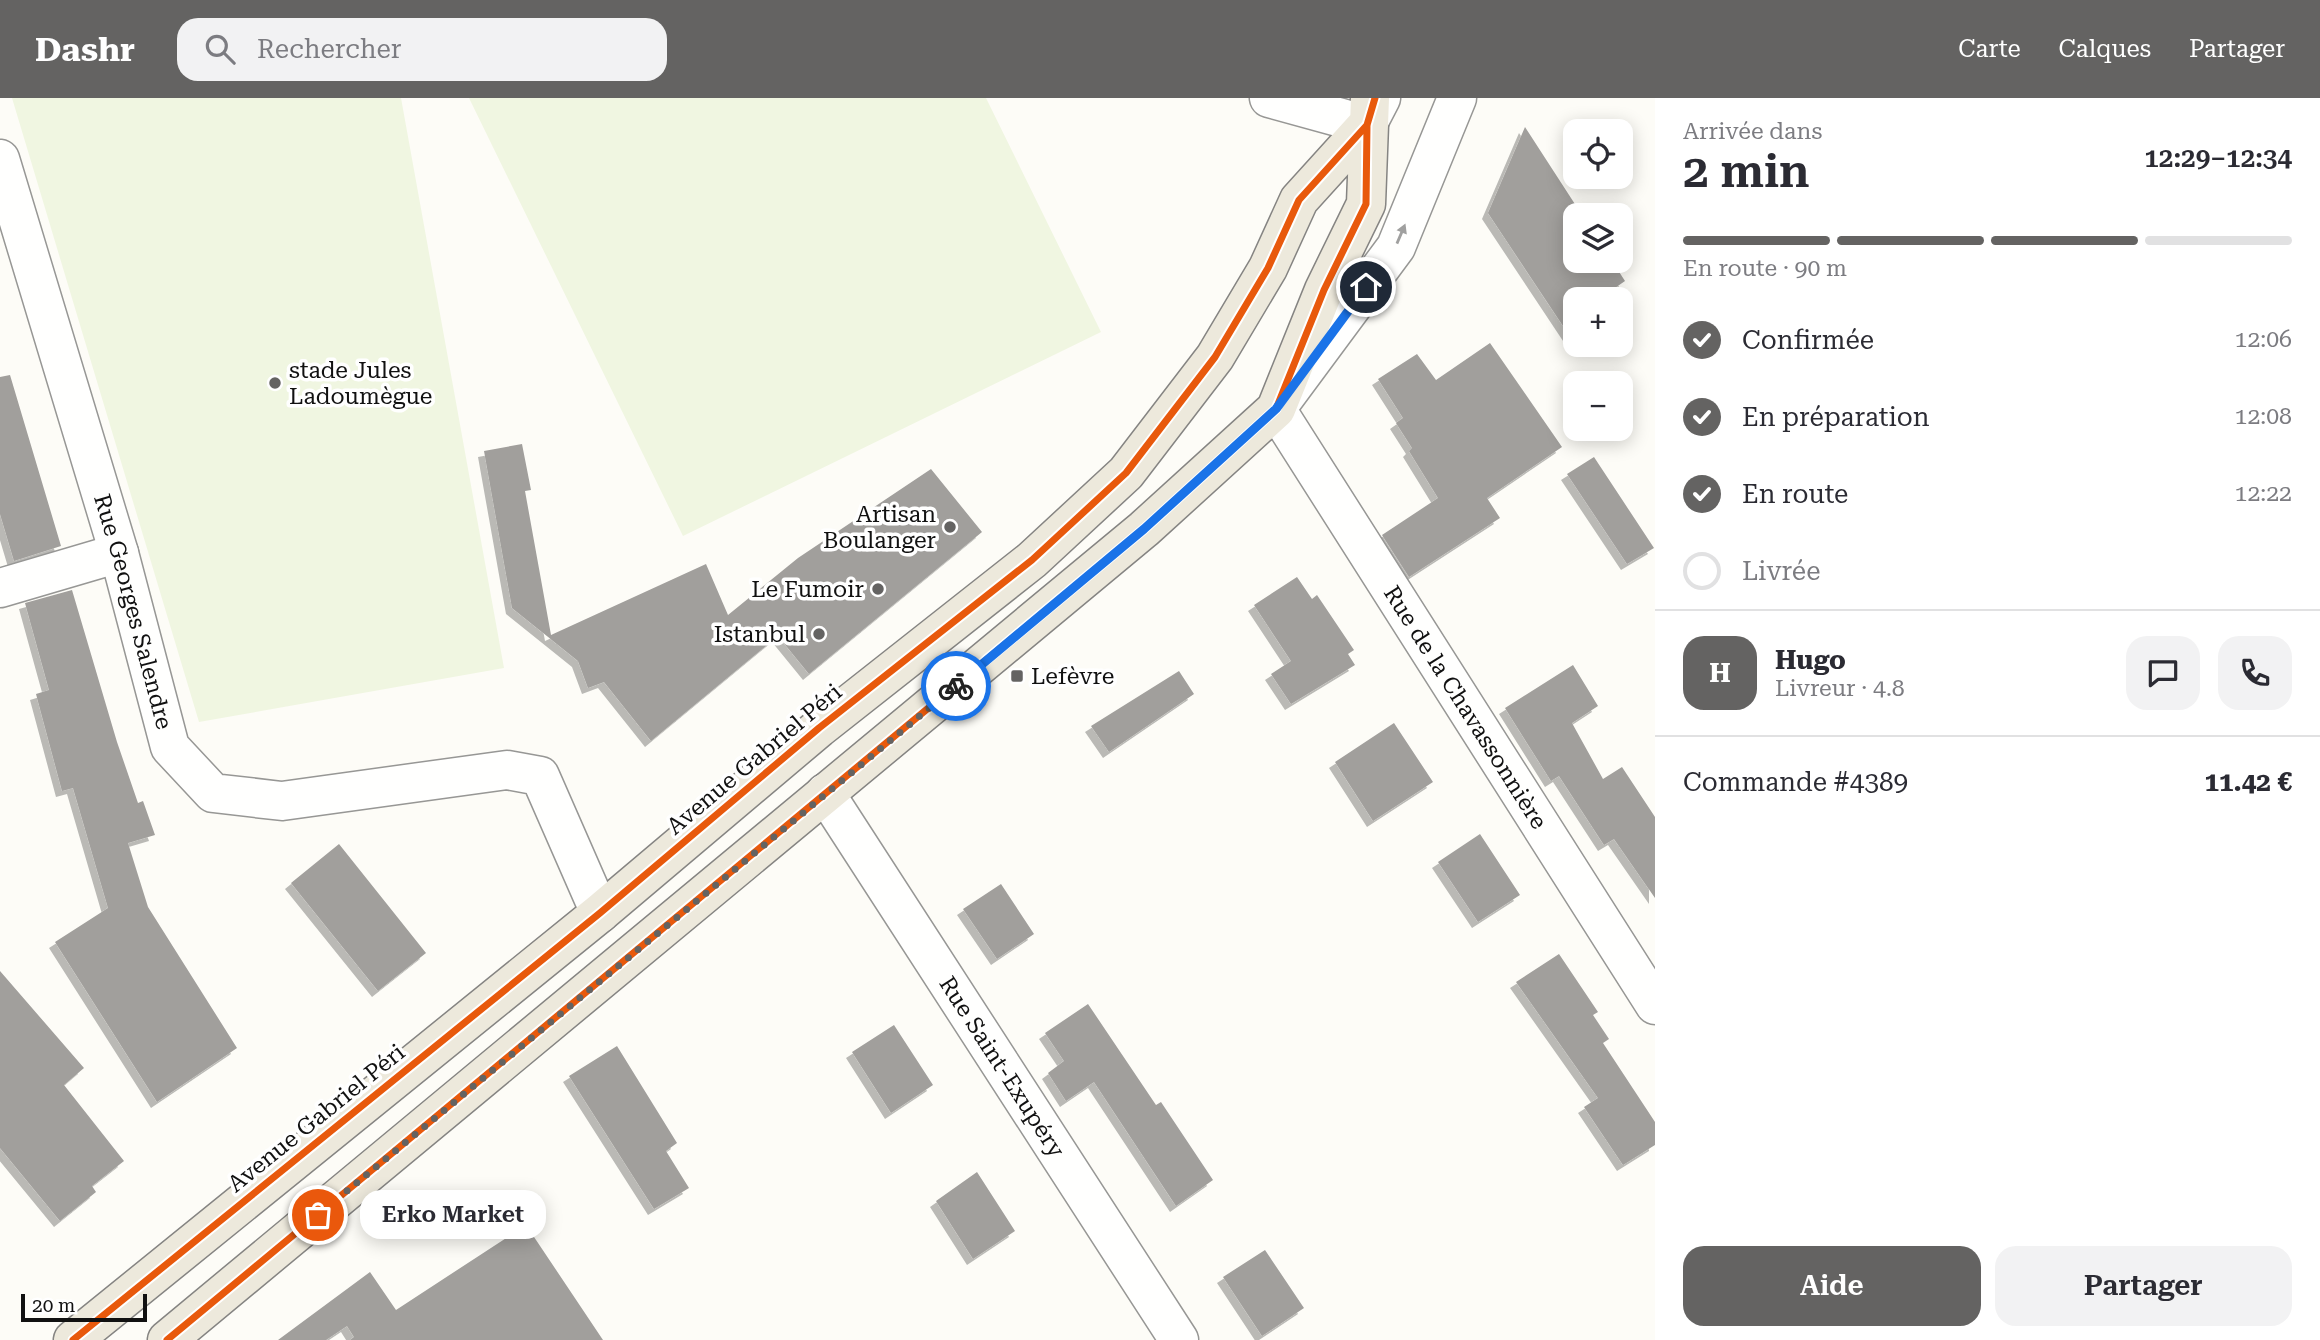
<!DOCTYPE html>
<html lang="fr">
<head>
<meta charset="utf-8">
<style>
	:root { --surface:#fff; --page:#f2f2f3; --text:#2b2b33; --muted:#7c7c81; --line:#e1e1e2; --accent:#646362 }
	body { margin:0; font-family:"Roboto Serif",serif; background:var(--page); color:var(--text); height:100vh; display:flex; flex-direction:column; font-size:26px; white-space:nowrap }
	* { box-sizing:border-box; margin:0 }
	p { font-size:23px; color:var(--muted) }
	.icon { flex:none; width:38px; height:38px; fill:none; stroke:currentColor; stroke-width:2; stroke-linecap:round; stroke-linejoin:round }
	.map { position:relative; flex:1; overflow:hidden }
	.drawer { display:flex; flex-direction:column; background:var(--surface); width:665px }
	.drawer>* { flex:none }
	.fabs { position:absolute; left:1563px; top:21px; display:grid; gap:14px }
	.fabs a { display:grid; place-items:center; width:70px; height:70px; border-radius:14px; background:var(--surface); box-shadow:0 4px 18px #0003; font-size:35px }
	.scale { position:absolute; left:21px; bottom:18px; width:126px; box-sizing:border-box; padding-left:7px; border:4px solid #111; border-top:0; font-size:19px; line-height:24px; white-space:nowrap; color:#111; -webkit-text-stroke:5px #fff; paint-order:stroke }
	.pin { position:absolute; display:grid; place-items:center; width:60px; height:60px; color:#fff; margin:-30px; border:4px solid #fff; border-radius:50%; box-shadow:0 2px 7px #0007 }
	.courier { position:absolute; display:grid; place-items:center; width:70px; height:70px; margin:-35px; border:5px solid #1a73e8; border-radius:50%; background:#fff; color:#222; box-shadow:0 2px 9px #0007 }
	.bubble { position:absolute; height:49px; border-radius:21px; background:var(--surface); box-shadow:0 4px 18px #0003; font-size:23px; font-weight:600; line-height:49px; text-align:center }
	.headline em { font-style:normal; font-weight:600 }
	.headline div { display:flex; flex-direction:column-reverse }
	.headline { display:flex; align-items:center; justify-content:space-between; height:119px; padding:0 28px }
	h1 { font-size:46px; font-weight:600; line-height:52px }
	.bar { display:grid; grid-template-columns:repeat(4,1fr); gap:10px 7px; align-content:center; height:84px; padding:0 28px }
	.bar i { height:9px; border-radius:5px; background:var(--line) }
	.bar .current { background:var(--accent) }
	.bar p { grid-column:span 4 }
	.line { display:flex; align-items:center; gap:18px; padding:0 28px; border-top:2px solid var(--line) }
	.line div { flex:1 }
	.round { display:grid; place-items:center; flex:none; width:74px; height:74px; border-radius:21px; background:var(--page) }
	ol { padding:0 28px; list-style:none }
	li { display:flex; align-items:center; gap:21px; height:77px }
	li p { margin-inline-start:auto }
	li .icon { padding:7px; border-radius:50%; background:var(--accent); color:#fff; stroke-width:4 }
	li:last-child { color:var(--muted) }
	li i { width:38px; height:38px; border:4px solid var(--line); border-radius:50% }
	.button { display:flex; gap:14px; margin-top:auto; padding:14px 28px }
	.button a { flex:1; height:80px; border-radius:21px; background:var(--accent); color:#fff; font-size:28px; font-weight:600; line-height:80px; text-align:center }
	.button a+a { background:var(--page); color:var(--text) }
	header { display:flex; align-items:center; gap:42px; box-sizing:border-box; height:98px; padding:0 35px; background:var(--accent); color:#fff }
	header strong { font-size:33px }
	nav { display:flex; gap:38px; margin-inline-start:auto; font-size:24px }
	.search { width:490px; height:63px; background:var(--page); display:flex; align-items:center; gap:18px; box-sizing:border-box; padding:0 24px; border-radius:21px; color:var(--muted); font-size:26px }
	main { display:flex; flex:1; min-height:0 }
	.map>svg:first-child { display:block }
	.pitch { fill:#f0f6e1 }
	.building { fill:#a19f9c; filter:url(#shadow) }
	.lines { fill:none; stroke-linecap:round; stroke-linejoin:round }
	.minor-casing { stroke:#979795; stroke-width:41 }
	.primary-casing { stroke:#858482; stroke-width:41 }
	.minor { stroke:#fffffe; stroke-width:38 }
	.primary { stroke:#ede9dc; stroke-width:38 }
	.cycleway-casing { stroke:#fff; stroke-width:11 }
	.cycleway { stroke:#e8590c; stroke-width:7 }
	.oneway { fill:#a0a09f }
	.done { stroke:#646362; stroke-width:7; stroke-dasharray:0 12.6 }
	.route { stroke:#1a73e8; stroke-width:9 }
	.poi-dot { fill:#646362; stroke:#fff; stroke-width:2.5 }
	.labels { text-anchor:middle; stroke-width:7; stroke-linejoin:round; paint-order:stroke }
	.poi-label { font-size:23px; fill:#111; stroke:#fff; text-anchor:end }
	.street-label { font-size:23px; fill:#111; stroke:#fff }
</style>
</head>
<body>
<header>
<strong>Dashr</strong>
<div class="search"><svg class="icon" aria-label="search" viewBox="0 0 24 24"><circle cx="10" cy="10" r="6"/><path d="M15 15l6 6"/></svg>Rechercher</div>
<nav><a>Carte</a><a>Calques</a><a>Partager</a></nav>
</header>
<main>
<div class="map">
<svg width="1655" height="1242" viewBox="0 0 1655 1242">
	<defs>
		<filter id="shadow"><feDropShadow dx="-6" dy="6" stdDeviation="0" flood-color="#0004"/></filter>
	</defs>
	<rect width="100%" height="100%" fill="#fdfcf7"/>
	<path class="pitch" d="M 12,0 L 401,0 L 504,570 L 199,624 Z
		M 469,0 L 986,0 L 1101,234 L 683,438 Z"/>
	<path class="building" d="M 1525,29 L 1582,117 L 1575,117 L 1575,163 L 1612,163 L 1625,183 L 1599,201 L 1575,201 L 1575,246 L 1488,115 Z
		M 1490,245 L 1562,349 L 1487,400 L 1500,420 L 1409,479 L 1382,437 L 1438,400 L 1409,353 L 1412,350 L 1396,325 L 1403,320 L 1378,281 L 1417,256 L 1436,282 Z
		M 10,277 L 61,448 L 14,463 L 0,416 L 0,279 Z
		M 522,346 L 531,392 L 525,393 L 551,537 L 706,466 L 728,517 L 798,460 L 931,371 L 982,434 L 809,576 L 778,538 L 651,643 L 604,584 L 588,590 L 578,563 L 512,510 L 484,353 Z
		M 1594,359 L 1654,450 L 1627,466 L 1567,376 Z
		M 1297,479 L 1312,501 L 1317,497 L 1354,552 L 1348,556 L 1355,567 L 1291,606 L 1271,576 L 1291,563 L 1254,507 Z
		M 72,492 L 117,644 L 138,705 L 143,703 L 155,737 L 128,745 L 148,809 L 237,950 L 157,1004 L 55,844 L 108,810 L 73,690 L 62,693 L 36,596 L 49,592 L 25,505 Z
		M 1573,567 L 1598,608 L 1572,625 L 1603,681 L 1622,669 L 1655,719 L 1655,800 L 1614,741 L 1604,747 L 1559,678 L 1551,683 L 1505,610 Z
		M 1179,573 L 1194,596 L 1109,654 L 1091,628 Z
		M 1394,625 L 1433,684 L 1373,723 L 1335,664 Z
		M 1480,736 L 1520,797 L 1478,824 L 1438,764 Z
		M 339,746 L 426,855 L 378,893 L 291,785 Z
		M 1001,786 L 1034,836 L 997,861 L 963,811 Z
		M 1559,856 L 1598,914 L 1593,917 L 1609,941 L 1603,945 L 1655,1024 L 1655,1047 L 1623,1067 L 1584,1009 L 1598,1000 L 1516,884 Z
		M 0,873 L 84,970 L 64,987 L 124,1063 L 92,1088 L 96,1094 L 60,1123 L 0,1050 Z
		M 1088,906 L 1156,1007 L 1161,1004 L 1213,1082 L 1176,1108 L 1094,984 L 1066,1003 L 1048,975 L 1064,963 L 1045,935 Z
		M 894,927 L 933,987 L 891,1015 L 852,954 Z
		M 617,948 L 677,1045 L 666,1053 L 689,1090 L 654,1111 L 569,978 Z
		M 977,1074 L 1015,1133 L 973,1161 L 936,1103 Z
		M 526,1127 L 603,1242 L 350,1242 L 354,1239 L 347,1228 L 326,1242 L 278,1242 L 370,1174 L 396,1212 Z
		M 1265,1152 L 1304,1210 L 1262,1238 L 1223,1179 Z"/>
	<g class="lines">
		<defs>
			<g id="minor">
				<path d="M 1269,0 L 1367,27 L 1381,0"/>
				<path id="s1" d="M 1457,0 L 1396,149 L 1276,311 L 1655,907"/>
				<path id="s2" d="M 0,61 L 119,455 L 170,649 L 213,695 L 282,703 L 507,672 L 540,678 L 600,815"/>
				<path d="M 0,490 L 119,455"/>
				<path id="s3" d="M 825,695 L 1179,1242"/>
			</g>
			<path id="primary" d="M 73,1242 L 600,815 L 819,630 L 1032,462 L 1126,375 L 1215,259 L 1268,170 L 1299,102 L 1367,27
				M 167,1242 L 1144,431 L 1276,311 L 1324,192 L 1366,106 L 1370,0"/>
		</defs>
		<use href="#minor" class="minor-casing"/>
		<use href="#primary" class="primary-casing"/>
		<use href="#minor" class="minor"/>
		<use href="#primary" class="primary"/>
		<defs>
			<path id="cycleway" d="M 73,1242 L 600,815 L 819,630 L 1032,462 L 1126,375 L 1215,259 L 1268,170 L 1299,102 L 1367,27
				M 167,1242 L 1144,431 L 1276,311 L 1324,192 L 1366,106 L 1367,27 L 1375,0"/>
		</defs>
		<use href="#cycleway" class="cycleway-casing"/>
		<use href="#cycleway" class="cycleway"/>
	</g>
	<defs><path id="oneway-solid" d="M-6-.8H1V-3.2L6.5 0L1 3.2V.8H-6Z" transform="scale(1.75)"/></defs>
	<use class="oneway" href="#oneway-solid" transform="translate(1401 136) rotate(-67)"/>
	<g class="lines">
		<path class="done" d="M 318,1117 L 956,588"/>
		<path class="route" d="M 956,588 L 1144,431 L 1276,311 L 1366,189"/>
	</g>
	<g class="poi-dot">
		<circle cx="275" cy="285" r="7"/>
		<circle cx="950" cy="429" r="7"/>
		<circle cx="878" cy="491" r="7"/>
		<circle cx="819" cy="536" r="7"/>
		<rect x="1010" y="571" width="14" height="14" rx="3.5"/>
	</g>
	<g class="labels">
		<g class="poi-label">
			<text x="289" y="280" text-anchor="start">stade Jules<tspan x="289" dy="26">Ladoumègue</tspan></text>
			<text x="936" y="424">Artisan<tspan x="936" dy="26">Boulanger</tspan></text>
			<text x="864" y="499">Le Fumoir</text>
			<text x="805" y="544">Istanbul</text>
			<text x="1031" y="586" text-anchor="start">Lefèvre</text>
		</g>
		<g class="street-label">
			<text dy="8" stroke="none"><textPath href="#s2" startOffset="472">Rue Georges Salendre</textPath></text>
			<text dy="8" stroke="none"><textPath href="#s1" startOffset="716">Rue de la Chavassonnière</textPath></text>
			<text transform="translate(754 661) rotate(-40)" y="8">Avenue Gabriel Péri</text>
			<text dy="8" stroke="none"><textPath href="#s3" startOffset="326">Rue Saint-Exupéry</textPath></text>
			<text transform="translate(316 1020) rotate(-39)" y="8">Avenue Gabriel Péri</text>
		</g>
	</g>
</svg>
<div class="fabs">
<a><svg class="icon" aria-label="locate" viewBox="0 0 24 24"><circle cx="12" cy="12" r="6"/><path d="M12 2v4M12 18v4M2 12h4M18 12h4"/></svg></a>
<a><svg class="icon" aria-label="layers" viewBox="0 0 24 24"><path d="M12 4l9 5-9 5-9-5zM3 14l9 5 9-5"/></svg></a>
<a>+</a>
<a>−</a>
</div>
<div class="scale">20 m</div>
<div class="pin" style="left:318px;top:1117px;background:#ea580c"><svg class="icon" aria-label="bag" viewBox="0 0 24 24"><path d="M5 8h14l-1 12H6zM9 8a3 3 0 0 1 6 0"/></svg></div>
<div class="pin" style="left:1366px;top:189px;background:#1f2937"><svg class="icon" aria-label="home" viewBox="0 0 24 24"><path d="M3 11l9-7 9 7M6 9v11h12V9"/></svg></div>
<div class="courier" style="left:956px;top:588px"><svg class="icon" aria-label="bike" viewBox="0 0 24 24"><circle cx="6" cy="16" r="4"/><circle cx="18" cy="16" r="4"/><path d="M6 16l4-8h5l3 8M10 8l3 8H6M13 5h3"/></svg></div>
<div class="bubble" style="left:360px;top:1092px;width:186px">Erko Market</div>
</div>
<section class="drawer">
<div class="headline"><div><h1>2 min</h1><p>Arrivée dans</p></div><em>12:29–12:34</em></div>
<div class="bar"><i class="current"></i><i class="current"></i><i class="current"></i><i></i><p>En route · 90 m</p></div>
<ol>
<li><svg class="icon" aria-label="check" viewBox="0 0 24 24"><path d="M5 12l5 5 9-10"/></svg>Confirmée<p>12:06</p></li>
<li><svg class="icon" aria-label="check" viewBox="0 0 24 24"><path d="M5 12l5 5 9-10"/></svg>En préparation<p>12:08</p></li>
<li><svg class="icon" aria-label="check" viewBox="0 0 24 24"><path d="M5 12l5 5 9-10"/></svg>En route<p>12:22</p></li>
<li><i></i>Livrée</li>
</ol>
<div class="line" style="height:126px"><b class="round" style="background:var(--accent);color:#fff">H</b><div><b>Hugo</b><p>Livreur · 4.8</p></div><a class="round"><svg class="icon" aria-label="chat" viewBox="0 0 24 24"><path d="M4 5h16v11H9l-5 4z"/></svg></a><a class="round"><svg class="icon" aria-label="phone" viewBox="0 0 24 24"><path d="M5 4h4l2 5-3 2q2 4 5 5l2-3 5 2v4C11 20 4 13 5 4z"/></svg></a></div>
<div class="line" style="height:91px"><div>Commande #4389</div><b>11.42 €</b></div>
<div class="button"><a>Aide</a><a>Partager</a></div>
</section>
</main>
</body>
</html>
